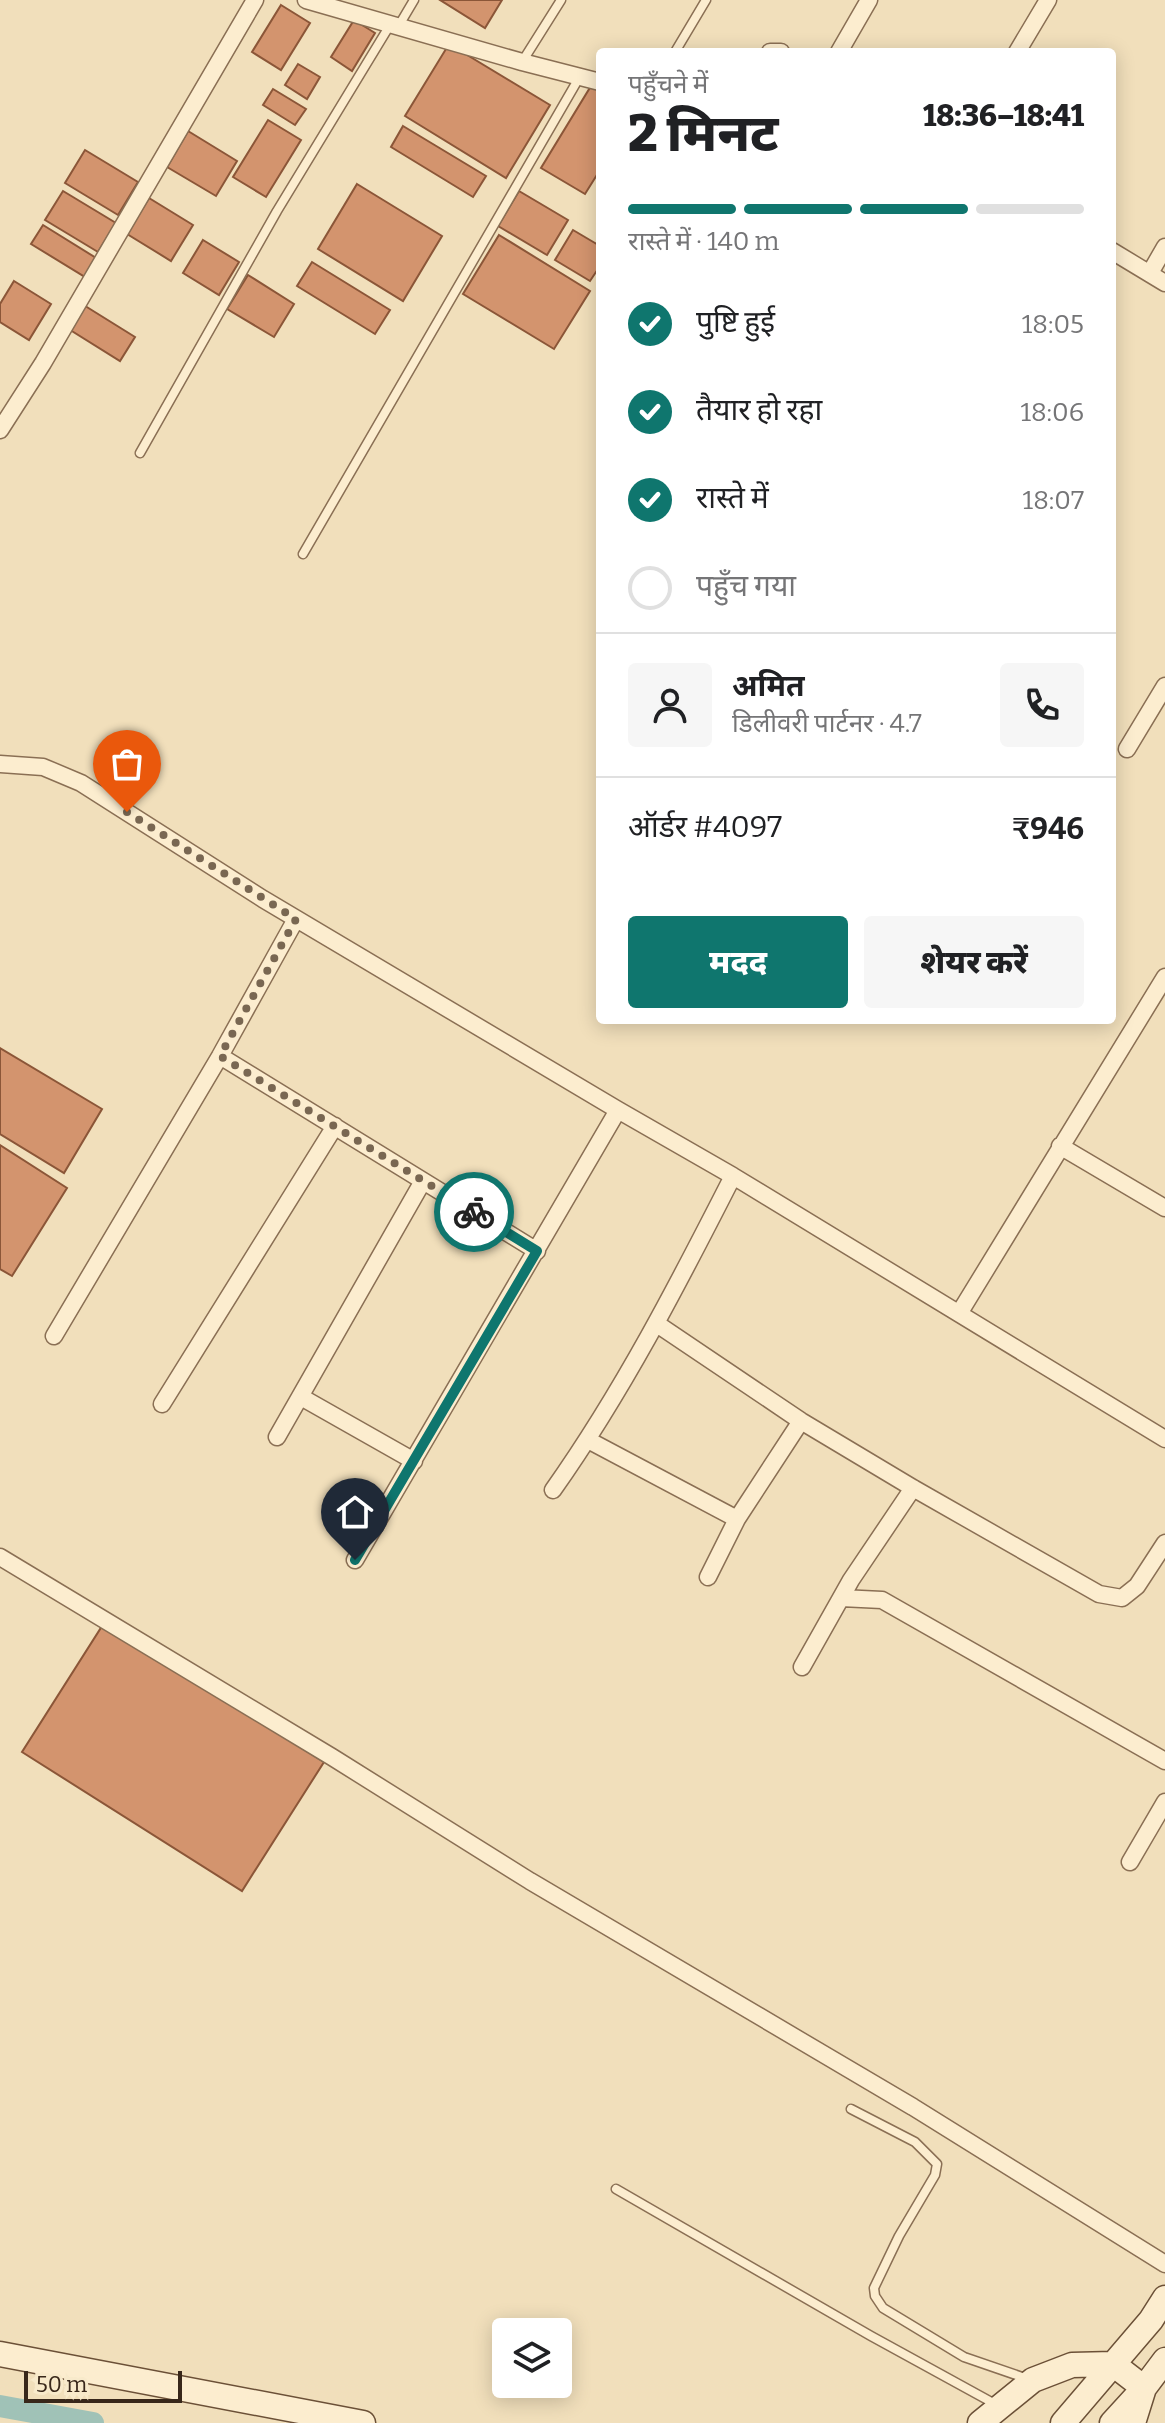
<!DOCTYPE html>
<html lang="hi">
<head>
<meta charset="utf-8">
<style>
	:root { --surface:#fff; --page:#f6f6f6; --text:#202124; --muted:#757577; --line:#e0e0e0; --accent:#0f766e }
	body { margin:0; font-family:Bitter,"Noto Sans Devanagari",serif; background:var(--page); color:var(--text); height:100vh; display:flex; flex-direction:column; font-size:30px; white-space:nowrap }
	* { box-sizing:border-box; margin:0 }
	p { font-size:26px; color:var(--muted) }
	.icon { flex:none; width:44px; height:44px; fill:none; stroke:currentColor; stroke-width:2; stroke-linecap:round; stroke-linejoin:round }
	.map { position:relative; flex:1; overflow:hidden }
	.sheet { position:absolute; left:596px; top:48px; width:520px; height:976px; display:flex; flex-direction:column; background:var(--surface); border-radius:8px; box-shadow:0 4px 20px #0003 }
	.sheet>* { flex:none }
	.controls { position:absolute; left:492px; top:2318px; display:grid; gap:16px }
	.controls a { display:grid; place-items:center; width:80px; height:80px; border-radius:8px; background:var(--surface); box-shadow:0 4px 20px #0003; font-size:40px }
	.scale { position:absolute; left:24px; bottom:20px; width:158px; box-sizing:border-box; padding-left:8px; border:4px solid #38271a; border-top:0; font-size:22px; line-height:28px; white-space:nowrap; color:#38271a; -webkit-text-stroke:6px #f8eacb; paint-order:stroke }
	.pin { position:absolute; display:grid; place-items:center; width:68px; height:68px; color:#fff; margin:-82px -34px; border-radius:50% 50% 50% 0; rotate:-45deg; box-shadow:0 0 8px #0007 }
	.pin .icon { rotate:45deg }
	.courier { position:absolute; display:grid; place-items:center; width:80px; height:80px; margin:-40px; border:6px solid #0f766e; border-radius:50%; background:#fff; color:#222; box-shadow:0 2px 10px #0007 }
	.summary em { font-style:normal; font-weight:800 }
	.summary div { display:flex; flex-direction:column-reverse }
	.summary { display:flex; align-items:center; justify-content:space-between; height:136px; padding:0 32px }
	h1 { font-size:52px; font-weight:800; line-height:60px }
	.bar { display:grid; grid-template-columns:repeat(4,1fr); gap:12px 8px; align-content:center; height:96px; padding:0 32px }
	.bar i { height:10px; border-radius:6px; background:var(--line) }
	.bar .active { background:var(--accent) }
	.bar p { grid-column:span 4 }
	.line { display:flex; align-items:center; gap:20px; padding:0 32px; border-top:2px solid var(--line) }
	.line div { flex:1 }
	.round { display:grid; place-items:center; flex:none; width:84px; height:84px; border-radius:8px; background:var(--page) }
	ol { padding:0 32px; list-style:none }
	li { display:flex; align-items:center; gap:24px; height:88px }
	li p { margin-inline-start:auto }
	li .icon { padding:8px; border-radius:50%; background:var(--accent); color:#fff; stroke-width:4 }
	li:last-child { color:var(--muted) }
	li i { width:44px; height:44px; border:4px solid var(--line); border-radius:50% }
	.action { display:flex; gap:16px; margin-top:auto; padding:16px 32px }
	.action a { flex:1; height:92px; border-radius:8px; background:var(--accent); color:#fff; font-size:32px; font-weight:800; line-height:92px; text-align:center }
	.action a+a { background:var(--page); color:var(--text) }
	.map>svg:first-child { display:block }
	.lines { fill:none; stroke-linecap:round; stroke-linejoin:round }
	.canal { stroke:#a0c2b7; stroke-width:22 }
	.building { fill:#d3946e; stroke:#8b5638; stroke-width:2 }
	.lane-casing { stroke:#8a6f54; stroke-width:11 }
	.street-casing { stroke:#8a6f54; stroke-width:19 }
	.secondary-casing { stroke:#6b5037; stroke-width:27 }
	.lane { stroke:#fcedcf; stroke-width:8 }
	.street { stroke:#fcedcf; stroke-width:16 }
	.secondary { stroke:#fcedcf; stroke-width:24 }
	.done { stroke:#796752; stroke-width:8; stroke-dasharray:0 14.4 }
	.route { stroke:#0f766e; stroke-width:10 }
</style>
</head>
<body>
<div class="map">
<svg width="1165" height="2423" viewBox="0 0 1165 2423">
	<rect width="100%" height="100%" fill="#f1dfbb"/>
	<g class="lines">
		<path class="canal" d="M 0,2406 L 93,2423"/>
	</g>
	<path class="building" d="M 440,0 L 502,0 L 485,28 Z
		M 281,5 L 310,23 L 281,70 L 252,52 Z
		M 354,20 L 375,33 L 352,71 L 331,57 Z
		M 449,44 L 550,105 L 506,178 L 405,116 Z
		M 298,64 L 320,77 L 307,99 L 285,85 Z
		M 591,86 L 600,92 L 600,170 L 585,194 L 541,168 Z
		M 273,89 L 306,109 L 295,125 L 263,105 Z
		M 268,120 L 301,140 L 266,197 L 233,177 Z
		M 403,126 L 486,176 L 473,197 L 391,147 Z
		M 188,131 L 237,161 L 216,196 L 167,167 Z
		M 85,150 L 138,182 L 118,215 L 65,183 Z
		M 357,184 L 442,236 L 403,301 L 318,249 Z
		M 63,191 L 116,223 L 98,252 L 45,220 Z
		M 519,191 L 568,220 L 547,255 L 498,226 Z
		M 149,198 L 193,225 L 171,261 L 127,234 Z
		M 43,225 L 101,261 L 90,280 L 31,244 Z
		M 573,230 L 600,246 L 600,266 L 590,281 L 555,260 Z
		M 499,235 L 590,291 L 554,349 L 463,294 Z
		M 203,240 L 239,262 L 219,295 L 183,273 Z
		M 312,262 L 390,310 L 375,334 L 297,286 Z
		M 248,275 L 294,304 L 274,337 L 227,309 Z
		M 14,281 L 51,304 L 29,340 L 0,322 L 0,304 Z
		M 82,304 L 135,337 L 120,361 L 67,328 Z
		M 0,1048 L 102,1109 L 64,1173 L 0,1134 Z
		M 0,1145 L 67,1188 L 12,1276 L 0,1269 Z
		M 104,1623 L 324,1762 L 242,1891 L 22,1752 Z"/>
	<g class="lines">
		<defs>
			<path id="lane" d="M 398,27 L 414,0
				M 675,52 L 706,0
				M 522,62 L 561,0
				M 140,453 L 277,211 L 390,25
				M 303,554 L 579,78
				M 851,2109 L 915,2142 L 937,2164 L 935,2175 L 899,2236 L 874,2288 L 875,2296 L 883,2308 L 964,2357 L 1028,2379
				M 616,2189 L 871,2336 L 995,2404"/>
			<path id="street" d="M 306,0 L 522,62 L 600,82
				M 770,52 L 781,52
				M 839,52 L 869,0
				M 1017,52 L 1048,0
				M 1112,251 L 1165,283
				M 1150,273 L 1165,247
				M 0,430 L 43,363 L 255,0
				M 1127,749 L 1165,686
				M 0,764 L 43,767 L 81,783 L 263,899 L 618,1110 L 733,1176 L 1165,1439
				M 220,1056 L 537,1251
				M 1060,1146 L 1165,1208
				M 960,1312 L 1165,977
				M 657,1324 L 801,1421 L 913,1488 L 1099,1594 L 1122,1598 L 1137,1586 L 1165,1543
				M 54,1336 L 220,1056 L 296,919
				M 301,1397 L 414,1461
				M 162,1404 L 335,1126
				M 277,1437 L 423,1181
				M 588,1440 L 737,1519
				M 553,1490 C 623,1391 678,1284 733,1176
				M 0,1557 L 332,1757 L 530,1881 L 913,2107 L 1165,2264
				M 355,1560 L 618,1110
				M 708,1577 L 737,1519 L 801,1421
				M 841,1598 L 882,1600 L 1165,1761
				M 802,1667 L 851,1580 L 913,1488
				M 1130,1862 L 1165,1802"/>
			<path id="secondary" d="M 0,2354 L 363,2423
				M 980,2423 L 1033,2380 L 1072,2365 L 1113,2364 L 1144,2388 L 1133,2423
				M 1063,2423 L 1151,2320 L 1165,2298
				M 1112,2423 L 1144,2388 L 1165,2360"/>
		</defs>
		<use href="#lane" class="lane-casing"/>
		<use href="#street" class="street-casing"/>
		<use href="#secondary" class="secondary-casing"/>
		<use href="#lane" class="lane"/>
		<use href="#street" class="street"/>
		<use href="#secondary" class="secondary"/>
	</g>
	<g class="lines">
		<path class="done" d="M 127,812 L 296,919 L 220,1056 L 474,1212"/>
		<path class="route" d="M 355,1560 L 537,1251 L 474,1212"/>
	</g>
</svg>
<div class="controls">
<a><svg class="icon" aria-label="layers" viewBox="0 0 24 24"><path d="M12 4l9 5-9 5-9-5zM3 14l9 5 9-5"/></svg></a>
</div>
<div class="scale">50 m</div>
<div class="pin" style="left:127px;top:812px;background:#ea580c"><svg class="icon" aria-label="bag" viewBox="0 0 24 24"><path d="M5 8h14l-1 12H6zM9 8a3 3 0 0 1 6 0"/></svg></div>
<div class="pin" style="left:355px;top:1560px;background:#1f2937"><svg class="icon" aria-label="home" viewBox="0 0 24 24"><path d="M3 11l9-7 9 7M6 9v11h12V9"/></svg></div>
<div class="courier" style="left:474px;top:1212px"><svg class="icon" aria-label="bike" viewBox="0 0 24 24"><circle cx="6" cy="16" r="4"/><circle cx="18" cy="16" r="4"/><path d="M6 16l4-8h5l3 8M10 8l3 8H6M13 5h3"/></svg></div>
<section class="sheet">
<div class="summary"><div><h1>2 मिनट</h1><p>पहुँचने में</p></div><em>18:36–18:41</em></div>
<div class="bar"><i class="active"></i><i class="active"></i><i class="active"></i><i></i><p>रास्ते में · 140 m</p></div>
<ol>
<li><svg class="icon" aria-label="check" viewBox="0 0 24 24"><path d="M5 12l5 5 9-10"/></svg>पुष्टि हुई<p>18:05</p></li>
<li><svg class="icon" aria-label="check" viewBox="0 0 24 24"><path d="M5 12l5 5 9-10"/></svg>तैयार हो रहा<p>18:06</p></li>
<li><svg class="icon" aria-label="check" viewBox="0 0 24 24"><path d="M5 12l5 5 9-10"/></svg>रास्ते में<p>18:07</p></li>
<li><i></i>पहुँच गया</li>
</ol>
<div class="line" style="height:144px"><a class="round"><svg class="icon" aria-label="person" viewBox="0 0 24 24"><circle cx="12" cy="8" r="4"/><path d="M4 21q1-7 8-7t8 7"/></svg></a><div><b>अमित</b><p>डिलीवरी पार्टनर · 4.7</p></div><a class="round"><svg class="icon" aria-label="phone" viewBox="0 0 24 24"><path d="M5 4h4l2 5-3 2q2 4 5 5l2-3 5 2v4C11 20 4 13 5 4z"/></svg></a></div>
<div class="line" style="height:104px"><div>ऑर्डर #4097</div><b>₹946</b></div>
<div class="action"><a>मदद</a><a>शेयर करें</a></div>
</section>
</div>
</body>
</html>
